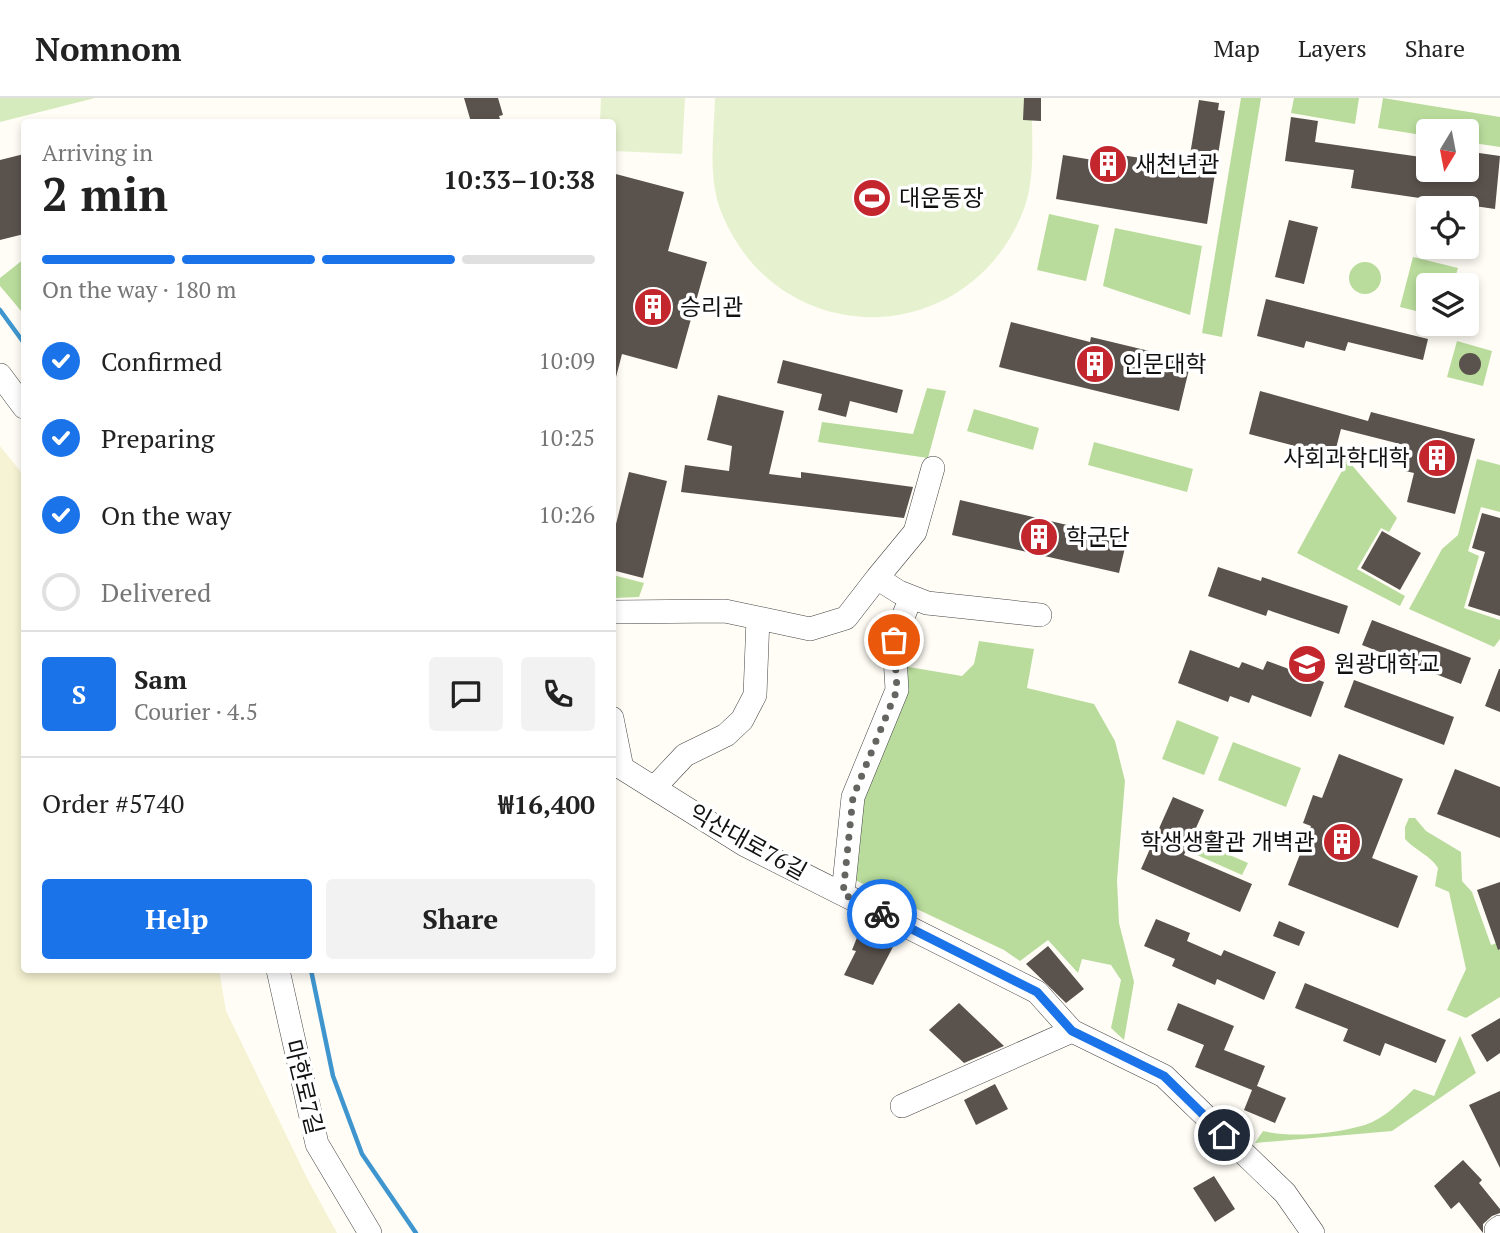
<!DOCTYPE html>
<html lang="en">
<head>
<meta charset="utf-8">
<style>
	:root { --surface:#fff; --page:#f2f2f2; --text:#222; --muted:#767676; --line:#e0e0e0; --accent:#1a73e8 }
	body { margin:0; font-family:"PT Serif","Noto Sans KR",serif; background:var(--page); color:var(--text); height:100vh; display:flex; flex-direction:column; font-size:26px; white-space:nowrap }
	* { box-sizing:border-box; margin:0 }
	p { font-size:23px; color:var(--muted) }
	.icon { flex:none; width:38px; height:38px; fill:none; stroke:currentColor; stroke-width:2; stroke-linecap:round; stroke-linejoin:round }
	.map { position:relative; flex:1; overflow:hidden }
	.sheet { position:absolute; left:21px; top:21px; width:595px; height:854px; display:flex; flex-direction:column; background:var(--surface); border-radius:7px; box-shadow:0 4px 10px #0003 }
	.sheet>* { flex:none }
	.needle { width:46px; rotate:190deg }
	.tools { position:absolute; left:1416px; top:21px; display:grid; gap:14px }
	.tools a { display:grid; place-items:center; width:63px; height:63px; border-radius:7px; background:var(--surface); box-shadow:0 4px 10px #0003; font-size:35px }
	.pin { position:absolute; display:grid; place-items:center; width:60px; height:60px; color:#fff; margin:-30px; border:4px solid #fff; border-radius:50%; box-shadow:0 2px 7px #0007 }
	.courier { position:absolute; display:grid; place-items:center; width:70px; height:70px; margin:-35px; border:5px solid #1a73e8; border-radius:50%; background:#fff; color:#222; box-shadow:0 2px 9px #0007 }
	.summary em { font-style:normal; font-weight:700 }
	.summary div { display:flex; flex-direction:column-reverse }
	.summary { display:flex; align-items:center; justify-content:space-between; height:119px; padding:0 21px }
	h1 { font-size:46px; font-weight:700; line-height:52px }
	.bar { display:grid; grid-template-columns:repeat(4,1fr); gap:10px 7px; align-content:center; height:84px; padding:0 21px }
	.bar i { height:9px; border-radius:5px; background:var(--line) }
	.bar .selected { background:var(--accent) }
	.bar p { grid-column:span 4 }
	.line { display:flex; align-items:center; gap:18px; padding:0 21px; border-top:2px solid var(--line) }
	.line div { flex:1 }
	.round { display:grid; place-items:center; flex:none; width:74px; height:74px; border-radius:7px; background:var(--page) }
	ol { padding:0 21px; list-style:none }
	li { display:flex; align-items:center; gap:21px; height:77px }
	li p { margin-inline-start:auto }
	li .icon { padding:7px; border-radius:50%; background:var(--accent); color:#fff; stroke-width:4 }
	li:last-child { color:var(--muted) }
	li i { width:38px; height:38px; border:4px solid var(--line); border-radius:50% }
	.button { display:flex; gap:14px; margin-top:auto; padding:14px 21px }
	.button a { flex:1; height:80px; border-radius:7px; background:var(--accent); color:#fff; font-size:28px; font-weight:700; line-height:80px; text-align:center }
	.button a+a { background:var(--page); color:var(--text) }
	header { display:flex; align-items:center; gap:42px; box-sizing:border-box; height:98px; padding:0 35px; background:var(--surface); border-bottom:2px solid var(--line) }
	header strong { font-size:33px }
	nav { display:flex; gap:38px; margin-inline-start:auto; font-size:24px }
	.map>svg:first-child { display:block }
	.farmland { fill:#f6f3d4 }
	.green { fill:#d5ebbd }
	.forest { fill:#b9dc9c }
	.pitch { fill:#e6f2cf }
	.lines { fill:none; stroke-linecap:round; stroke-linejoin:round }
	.stream { stroke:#3f96cf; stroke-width:4.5 }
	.building { fill:#5a524d }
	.minor-casing { stroke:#444; stroke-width:24 }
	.minor { stroke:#fff; stroke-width:23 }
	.done { stroke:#646461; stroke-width:7; stroke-dasharray:0 12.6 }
	.route { stroke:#1a73e8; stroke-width:9 }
	.labels { text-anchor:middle; stroke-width:7; stroke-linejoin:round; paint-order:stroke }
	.poi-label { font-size:23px; fill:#111; stroke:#fff; text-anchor:start }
	.street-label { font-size:23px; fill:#111; stroke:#fff }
</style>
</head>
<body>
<header>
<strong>Nomnom</strong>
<nav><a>Map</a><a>Layers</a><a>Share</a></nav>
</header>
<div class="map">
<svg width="1500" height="1135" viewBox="0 0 1500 1135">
	<rect width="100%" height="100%" fill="#fffdf5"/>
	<path class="farmland" d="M 0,348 L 24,378 L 24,872 L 219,872 L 226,913 L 307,1080 L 337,1135 L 0,1135 Z"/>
	<path class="green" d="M 0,0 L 95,0 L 0,24 Z"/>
	<path class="forest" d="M 1241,0 L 1261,0 L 1222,239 L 1202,235 Z
		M 1294,0 L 1359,0 L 1355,26 L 1291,15 Z
		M 1383,0 L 1500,19 L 1500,49 L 1467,44 L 1466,33 L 1428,33 L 1428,38 L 1378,30 Z
		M 1049,116 L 1099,127 L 1086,183 L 1037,172 Z
		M 1115,130 L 1202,148 L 1190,217 L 1103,188 Z
		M 1413,159 L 1458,170 L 1453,187 L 1428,187 L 1428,216 L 1400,209 Z
		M 24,161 L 24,212 L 22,214 L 0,188 L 0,180 Z
		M1349 180a16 16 0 1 1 32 0a16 16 0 1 1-32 0Z
		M 1457,243 L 1492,253 L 1483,288 L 1447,279 Z
		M 927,290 L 946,293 L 928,360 L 818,344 L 822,324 L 913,336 Z
		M 974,311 L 1039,330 L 1033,352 L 967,333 Z
		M 1094,344 L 1193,371 L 1187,394 L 1088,367 Z
		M 1345,359 L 1397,420 L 1389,434 L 1381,430 L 1357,471 L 1405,498 L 1400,508 L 1297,455 L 1343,371 Z
		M 1477,361 L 1500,367 L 1500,414 L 1481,409 L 1468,453 L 1479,458 L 1464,510 L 1500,522 L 1500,541 L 1494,549 L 1409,511 L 1442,451 L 1458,437 Z
		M 613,477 L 644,485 L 639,499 L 613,500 Z
		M 979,543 L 1034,551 L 1027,590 L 1094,606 L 1115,643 L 1125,683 L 1117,782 L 1119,825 L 1134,884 L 1124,942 L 1111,930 L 1121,882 L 1111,867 L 1082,861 L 1078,875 L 1048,842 L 1020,863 L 1004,852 L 855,782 L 860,703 L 903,568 L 962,578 L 974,566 Z
		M 1177,622 L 1219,639 L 1204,677 L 1162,661 Z
		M 1233,644 L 1301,670 L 1286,709 L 1218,682 Z
		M 1409,720 L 1415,720 L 1426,733 L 1461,754 L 1462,783 L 1472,794 L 1491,847 L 1500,844 L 1500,899 L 1466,920 L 1447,912 L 1466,871 L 1449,794 L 1435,788 L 1438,770 C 1430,757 1416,753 1405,741 L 1405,729 Z
		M 1202,745 L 1248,765 L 1242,777 L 1197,757 Z
		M 1460,938 L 1476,975 L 1392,1033 L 1255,1045 L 1263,1033 C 1290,1040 1333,1036 1361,1028 C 1382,1023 1399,1005 1414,991 L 1434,998 Z"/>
	<path class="pitch" d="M 601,0 L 685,0 L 682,56 L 613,53 L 612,24 L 600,24 Z
		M 715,0 L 1032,0 C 1031,37 1037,81 1022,116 C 965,253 779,254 722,116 C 707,80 714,38 715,0 Z"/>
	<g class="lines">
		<path class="stream" d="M 0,212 L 24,245
			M 311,872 L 333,978 L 362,1056 L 416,1135"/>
	</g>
	<path class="building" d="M 464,0 L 498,0 L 503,17 L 499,18 L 501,24 L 471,24 Z
		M 1024,0 L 1041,0 L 1041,23 L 1023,22 Z
		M 1199,2 L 1219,5 L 1218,12 L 1225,13 L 1207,126 L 1056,101 L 1063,57 L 1093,62 L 1095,53 L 1154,62 L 1153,69 L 1187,75 Z
		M 1291,19 L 1318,23 L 1315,44 L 1428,60 L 1428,72 L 1466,72 L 1466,65 L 1477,67 L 1479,55 L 1500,58 L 1495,111 L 1351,90 L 1354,72 L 1285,63 Z
		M 24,56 L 24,136 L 0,142 L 0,62 Z
		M 612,75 L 684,94 L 668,153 L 707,164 L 677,271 L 622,256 L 616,279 L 612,278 Z
		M 1289,122 L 1318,129 L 1304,186 L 1275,179 Z
		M 1266,201 L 1428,241 L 1423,262 L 1348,244 L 1345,253 L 1306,243 L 1304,250 L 1257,238 Z
		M 1011,224 L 1090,244 L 1091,239 L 1191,263 L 1179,313 L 999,269 Z
		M1459 266a11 11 0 1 1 22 0a11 11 0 1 1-22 0Z
		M 783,262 L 903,292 L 897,315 L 850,303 L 846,319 L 818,312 L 822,296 L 777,285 Z
		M 1260,293 L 1368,323 L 1371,314 L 1475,341 L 1455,416 L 1407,404 L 1414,375 L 1401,372 L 1408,348 L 1341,331 L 1334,358 L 1249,336 Z
		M 718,297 L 784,313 L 769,376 L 801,380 L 801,374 L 913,389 L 904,420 L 681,394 L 685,367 L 729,373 L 732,348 L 707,342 Z
		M 629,374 L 667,383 L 643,480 L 612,472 L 612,442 Z
		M 960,402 L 1127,441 L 1119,475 L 952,437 Z
		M 1482,415 L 1500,420 L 1500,518 L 1468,508 L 1485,454 L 1472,450 Z
		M 1382,433 L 1421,455 L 1400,492 L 1361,470 Z
		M 1218,469 L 1261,483 L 1262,479 L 1348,508 L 1339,536 L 1268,512 L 1266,518 L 1208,498 Z
		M 1372,522 L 1471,560 L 1461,586 L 1362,547 Z
		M 1190,552 L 1239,570 L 1242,564 L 1263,572 L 1267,563 L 1324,584 L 1311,619 L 1252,597 L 1249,605 L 1230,598 L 1228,604 L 1178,585 Z
		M 1499,571 L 1500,571 L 1500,614 L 1485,608 Z
		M 1354,582 L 1454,619 L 1444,647 L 1344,609 Z
		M 1339,656 L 1403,681 L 1372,760 L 1418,778 L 1398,830 L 1288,787 L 1311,728 L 1303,725 L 1313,697 L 1322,700 Z
		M 1455,671 L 1500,689 L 1500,740 L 1437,716 Z
		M 1173,699 L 1204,712 L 1184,757 L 1252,786 L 1240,814 L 1141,771 Z
		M 1500,784 L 1500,851 L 1498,852 L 1477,792 Z
		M 1156,821 L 1190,835 L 1187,843 L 1221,858 L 1224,852 L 1276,874 L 1264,902 L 1217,881 L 1215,887 L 1172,868 L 1175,861 L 1144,848 Z
		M 1279,823 L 1305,834 L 1299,848 L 1273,838 Z
		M 860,832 L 895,845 L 873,887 L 844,877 L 856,853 L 852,852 Z
		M 1048,848 L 1084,891 L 1066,905 L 1026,866 Z
		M 1305,885 L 1446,942 L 1436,965 L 1385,945 L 1380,958 L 1343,943 L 1348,931 L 1295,910 Z
		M 959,905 L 1004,948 L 964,965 L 929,932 Z
		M 1178,905 L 1234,928 L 1224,952 L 1265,968 L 1257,988 L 1286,1000 L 1275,1025 L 1244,1012 L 1252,992 L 1195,969 L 1204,947 L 1167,932 Z
		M 1500,920 L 1500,955 L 1487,964 L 1471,937 Z
		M 995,986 L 1008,1011 L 976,1027 L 964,1002 Z
		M 1500,993 L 1500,1070 L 1469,1007 Z
		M 1463,1062 L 1482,1082 L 1479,1085 L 1500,1111 L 1500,1115 L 1492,1118 L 1483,1126 L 1483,1135 L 1459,1104 L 1451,1111 L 1434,1088 Z
		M 1214,1078 L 1235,1111 L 1215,1124 L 1193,1090 Z"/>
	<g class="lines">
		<defs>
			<path id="minor" d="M 0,277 L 24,309
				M 877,480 L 915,434 L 933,370
				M 612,514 L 725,513 L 810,531 L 846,520 L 877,480 L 899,494 L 927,505 L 1040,517
				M 612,620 L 622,670 L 745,747 L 1037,894 L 1072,933 L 1164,978 L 1285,1095 L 1313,1135
				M 654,690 L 685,657 L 726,637 L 742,622 L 755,597 L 758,520
				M 843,796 L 853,699 L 897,592 L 894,542 L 911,499
				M 278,872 L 317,1046 L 370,1135
				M 902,1008 L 1072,933
				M 1496,1132 L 1500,1129"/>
		</defs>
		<use href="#minor" class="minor-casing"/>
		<use href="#minor" class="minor"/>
	</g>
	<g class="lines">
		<path class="done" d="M 882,816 L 843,796 L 853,699 L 897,592 L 894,542"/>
		<path class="route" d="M 882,816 L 1037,894 L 1072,933 L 1164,978 L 1224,1037"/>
	</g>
	<defs>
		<symbol id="building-disc" viewBox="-11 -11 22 22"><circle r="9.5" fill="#c4262e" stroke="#fff"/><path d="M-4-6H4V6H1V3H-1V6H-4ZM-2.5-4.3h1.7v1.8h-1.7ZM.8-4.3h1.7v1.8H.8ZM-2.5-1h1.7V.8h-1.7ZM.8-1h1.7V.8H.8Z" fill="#fff"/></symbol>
		<symbol id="stadium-disc" viewBox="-11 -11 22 22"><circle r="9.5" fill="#c4262e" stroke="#fff"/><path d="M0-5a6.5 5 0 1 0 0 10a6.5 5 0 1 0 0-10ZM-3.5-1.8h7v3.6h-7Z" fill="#fff"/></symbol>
		<symbol id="university-disc" viewBox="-11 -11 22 22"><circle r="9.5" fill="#c4262e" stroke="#fff"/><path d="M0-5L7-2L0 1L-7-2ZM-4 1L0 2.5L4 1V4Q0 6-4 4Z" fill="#fff"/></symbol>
	</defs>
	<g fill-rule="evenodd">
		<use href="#building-disc" x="1086" y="44" width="44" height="44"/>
		<use href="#stadium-disc" x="850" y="78" width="44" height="44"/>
		<use href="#building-disc" x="631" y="187" width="44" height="44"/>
		<use href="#building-disc" x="1073" y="244" width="44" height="44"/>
		<use href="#building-disc" x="1415" y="338" width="44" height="44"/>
		<use href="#building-disc" x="1017" y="417" width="44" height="44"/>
		<use href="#university-disc" x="1285" y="544" width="44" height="44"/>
		<use href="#building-disc" x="1320" y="722" width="44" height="44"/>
	</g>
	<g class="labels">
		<g class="poi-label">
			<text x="1135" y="74">새천년관</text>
			<text x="899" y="108">대운동장</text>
			<text x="680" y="217">승리관</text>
			<text x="1122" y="274">인문대학</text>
			<text x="1410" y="368" text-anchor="end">사회과학대학</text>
			<text x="1066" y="447">학군단</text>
			<text x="1334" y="574">원광대학교</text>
			<text x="1315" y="752" text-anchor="end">학생생활관 개벽관</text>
		</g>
		<g class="street-label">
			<text transform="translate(748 744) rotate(29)" y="8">익산대로76길</text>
			<text transform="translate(304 989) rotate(76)" y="8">마한로7길</text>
		</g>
	</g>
</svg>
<div class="tools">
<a><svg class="needle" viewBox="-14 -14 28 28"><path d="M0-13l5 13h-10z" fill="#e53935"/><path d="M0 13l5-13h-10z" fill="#767676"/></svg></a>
<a><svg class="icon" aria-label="locate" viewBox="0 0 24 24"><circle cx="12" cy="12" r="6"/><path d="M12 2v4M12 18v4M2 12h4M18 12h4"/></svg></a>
<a><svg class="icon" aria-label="layers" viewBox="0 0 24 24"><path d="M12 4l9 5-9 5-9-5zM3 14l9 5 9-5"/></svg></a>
</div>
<div class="pin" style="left:894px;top:542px;background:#ea580c"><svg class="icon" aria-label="bag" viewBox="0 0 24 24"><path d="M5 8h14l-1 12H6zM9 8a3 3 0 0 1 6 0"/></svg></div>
<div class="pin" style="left:1224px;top:1037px;background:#1f2937"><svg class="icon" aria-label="home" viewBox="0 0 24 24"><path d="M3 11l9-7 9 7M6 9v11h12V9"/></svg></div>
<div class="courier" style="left:882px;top:816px"><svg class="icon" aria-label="bike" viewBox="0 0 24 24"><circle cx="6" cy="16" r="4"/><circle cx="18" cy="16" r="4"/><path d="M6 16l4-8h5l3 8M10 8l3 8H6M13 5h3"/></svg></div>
<section class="sheet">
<div class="summary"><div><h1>2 min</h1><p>Arriving in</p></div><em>10:33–10:38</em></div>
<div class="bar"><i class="selected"></i><i class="selected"></i><i class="selected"></i><i></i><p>On the way · 180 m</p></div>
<ol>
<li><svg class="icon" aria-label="check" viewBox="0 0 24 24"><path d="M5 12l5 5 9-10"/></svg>Confirmed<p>10:09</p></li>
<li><svg class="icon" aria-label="check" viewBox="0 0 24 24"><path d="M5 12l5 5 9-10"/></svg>Preparing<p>10:25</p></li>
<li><svg class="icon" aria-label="check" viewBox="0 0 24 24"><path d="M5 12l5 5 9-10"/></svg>On the way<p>10:26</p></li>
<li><i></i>Delivered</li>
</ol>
<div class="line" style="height:126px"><b class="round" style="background:var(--accent);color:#fff">S</b><div><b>Sam</b><p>Courier · 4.5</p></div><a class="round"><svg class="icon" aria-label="chat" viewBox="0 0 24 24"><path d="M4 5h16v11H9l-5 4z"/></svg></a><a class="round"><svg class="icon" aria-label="phone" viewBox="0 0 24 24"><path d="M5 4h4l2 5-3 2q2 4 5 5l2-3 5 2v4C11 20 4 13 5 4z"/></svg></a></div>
<div class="line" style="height:91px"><div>Order #5740</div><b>₩16,400</b></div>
<div class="button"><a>Help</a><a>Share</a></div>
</section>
</div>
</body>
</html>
